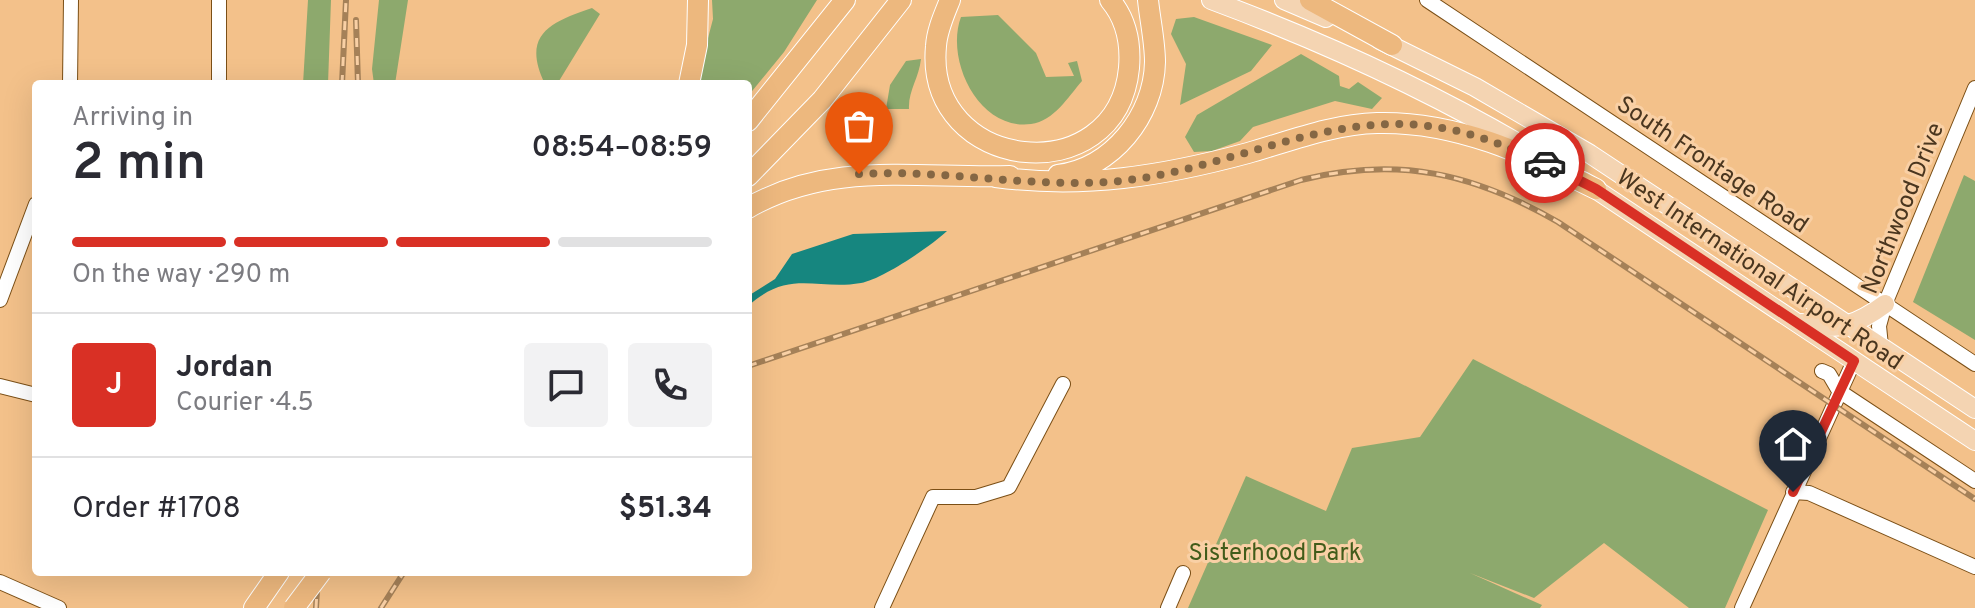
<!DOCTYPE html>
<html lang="en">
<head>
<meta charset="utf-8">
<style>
	:root { --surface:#fff; --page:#f2f2f3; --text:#2b2b33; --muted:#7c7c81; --line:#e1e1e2; --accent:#d93025 }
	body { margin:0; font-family:Overpass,sans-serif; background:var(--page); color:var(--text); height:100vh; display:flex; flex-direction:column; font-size:30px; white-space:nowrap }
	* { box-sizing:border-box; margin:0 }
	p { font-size:26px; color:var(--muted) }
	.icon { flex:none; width:44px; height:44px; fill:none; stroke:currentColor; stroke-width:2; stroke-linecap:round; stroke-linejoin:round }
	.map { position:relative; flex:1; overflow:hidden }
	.drawer { position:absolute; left:32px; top:80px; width:720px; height:496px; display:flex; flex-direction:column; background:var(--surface); border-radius:8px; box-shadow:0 8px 32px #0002 }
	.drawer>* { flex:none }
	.pin { position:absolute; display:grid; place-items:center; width:68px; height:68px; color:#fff; margin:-82px -34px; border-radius:50% 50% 50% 0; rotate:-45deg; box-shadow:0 0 8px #0007 }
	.pin .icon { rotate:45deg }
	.courier { position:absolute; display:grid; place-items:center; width:80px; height:80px; margin:-40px; border:6px solid #d93025; border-radius:50%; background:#fff; color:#222; box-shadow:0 2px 10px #0007 }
	.overview em { font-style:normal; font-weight:600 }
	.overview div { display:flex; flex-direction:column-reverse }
	.overview { display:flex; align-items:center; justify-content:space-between; height:136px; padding:0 40px }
	h1 { font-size:52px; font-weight:600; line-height:60px }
	.bar { display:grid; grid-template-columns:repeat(4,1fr); gap:12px 8px; align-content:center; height:96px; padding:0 40px }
	.bar i { height:10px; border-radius:6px; background:var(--line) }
	.bar .on { background:var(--accent) }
	.bar p { grid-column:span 4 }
	.line { display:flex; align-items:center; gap:20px; padding:0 40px; border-top:2px solid var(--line) }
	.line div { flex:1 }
	.round { display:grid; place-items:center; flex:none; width:84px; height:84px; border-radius:8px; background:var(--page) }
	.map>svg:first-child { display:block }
	.green { fill:#8da96d }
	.water { fill:#16867f }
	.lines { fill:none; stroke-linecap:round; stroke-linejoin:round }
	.minor-casing { stroke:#7b4f16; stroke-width:16 }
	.major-casing { stroke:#fff; stroke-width:20 }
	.highway-casing { stroke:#fff; stroke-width:22 }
	.minor { stroke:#fff; stroke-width:14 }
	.major { stroke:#f4d4b2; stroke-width:18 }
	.highway { stroke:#edb87e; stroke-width:20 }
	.rail-casing { stroke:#a58158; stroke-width:6 }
	.rail { stroke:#f9d0a5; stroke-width:3; stroke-dasharray:9; stroke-linecap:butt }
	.highway-bridge-casing { stroke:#fff; stroke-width:22; stroke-linecap:butt }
	.highway-bridge { stroke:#edb87e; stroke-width:20 }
	.done { stroke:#856744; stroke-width:8; stroke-dasharray:0 14.4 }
	.route { stroke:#d93025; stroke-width:10 }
	.labels { text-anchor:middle; stroke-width:6; stroke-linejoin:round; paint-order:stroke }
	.street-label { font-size:24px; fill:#4a361f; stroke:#f9d0a5 }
	.park-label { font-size:24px; fill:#415c1a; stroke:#f9d0a5 }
</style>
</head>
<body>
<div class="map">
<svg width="1975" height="608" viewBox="0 0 1975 608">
	<rect width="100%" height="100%" fill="#f3c18a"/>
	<path class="green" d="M 308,0 L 331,0 L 328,84 L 303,84 Z
		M 379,0 L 408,0 L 395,84 L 374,84 L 372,69 Z
		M 712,0 L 817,0 L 784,52 L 748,96 L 748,84 L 696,84 L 713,19 Z
		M 592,8 L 600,14 L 559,81 L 545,84 C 521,35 550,22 592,8 Z
		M 998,15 L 1036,53 L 1046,77 L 1074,76 L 1068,63 L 1077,61 L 1082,81 C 1068,97 1054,121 1031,124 C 978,131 945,59 961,17 Z
		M 1194,17 L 1272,45 L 1251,71 L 1180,105 L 1186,64 L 1171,34 L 1176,19 Z
		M 1301,54 L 1339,76 L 1340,86 L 1349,89 L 1358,82 L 1382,98 L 1372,109 L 1335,101 L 1253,127 L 1240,141 L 1212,151 L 1194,152 L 1185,137 L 1197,115 Z
		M 921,59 C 919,78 908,91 909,109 L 886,109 L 890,85 L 906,61 Z
		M 1964,175 L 1975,181 L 1975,340 L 1913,302 Z
		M 1473,359 L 1768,510 L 1725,608 L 1689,608 L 1604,543 L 1534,598 L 1470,573 L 1542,605 L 1540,608 L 1188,608 L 1246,476 L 1326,511 L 1352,448 L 1420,437 Z"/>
	<path class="water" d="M 947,231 C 931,246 883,279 861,283 C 817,291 790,268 748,306 L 748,296 L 775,279 L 792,254 L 853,234 Z"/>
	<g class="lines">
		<defs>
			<path id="minor" d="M 219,0 L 219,84
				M 1427,0 L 1975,364
				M 70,84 L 71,0
				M 0,300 L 36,204
				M 1881,346 L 1879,326 L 1885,304 L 1975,88
				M 1822,371 L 1829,374 L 1839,391 L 1975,481
				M 0,386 L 36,395
				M 1793,492 L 1809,493 L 1975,567
				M 0,582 L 59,608
				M 882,608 L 933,497 L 976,497 L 1009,487 L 1063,384
				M 1168,608 L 1183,573
				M 1742,608 L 1854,361"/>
			<path id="major" d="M 1211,0 C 1324,42 1433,92 1537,154
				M 1284,0 L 1326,18
				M 1380,40 L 1475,87 L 1590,154 L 1975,409
				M 1583,181 L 1975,441
				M 1802,323 C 1836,333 1858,324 1885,304"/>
			<path id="highway" d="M 950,0 C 944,15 937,30 936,46 C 924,173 1117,194 1129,68 C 1131,44 1126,19 1110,0
				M 1310,0 L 1392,45
				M 689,84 L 697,45 L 698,0
				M 748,121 L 845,0
				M 1058,175 C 1112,168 1154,116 1155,62 C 1155,42 1150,20 1148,0
				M 748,176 L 822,100 L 901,0
				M 996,177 C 1083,189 1163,176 1248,153 C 1290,141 1333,124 1377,123 C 1457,121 1526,154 1596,189
				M 748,208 C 831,160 919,179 1010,176
				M 254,608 L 279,572"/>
		</defs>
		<use href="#minor" class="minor-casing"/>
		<use href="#major" class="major-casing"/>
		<use href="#highway" class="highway-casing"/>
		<use href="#minor" class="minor"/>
		<use href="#major" class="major"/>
		<use href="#highway" class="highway"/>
		<defs>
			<path id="rail" d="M 356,20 L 358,84
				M 342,84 L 346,0
				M 748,366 L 1301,180 C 1398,156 1473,173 1558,222 L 1975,499
				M 316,608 L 318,572
				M 381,608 L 404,572"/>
		</defs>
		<use href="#rail" class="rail-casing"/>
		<use href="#rail" class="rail"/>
		<defs>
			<path id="highway-bridge" d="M 294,608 L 321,572"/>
		</defs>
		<use href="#highway-bridge" class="highway-bridge-casing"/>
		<use href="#highway-bridge" class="highway-bridge"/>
	</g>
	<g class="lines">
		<path class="done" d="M 859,174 C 946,169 1033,189 1120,181 C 1231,170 1334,106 1447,129 C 1482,135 1513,150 1545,163"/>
		<path class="route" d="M 1545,163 L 1596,189 L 1854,361 L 1793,492"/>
	</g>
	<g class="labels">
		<g class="street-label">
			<text transform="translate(1713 164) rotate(34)" y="8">South Frontage Road</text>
			<text transform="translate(1902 208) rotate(-68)" y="8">Northwood Drive</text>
			<text transform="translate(1760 269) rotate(34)" y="8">West International Airport Road</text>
		</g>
		<g class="park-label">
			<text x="1275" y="560">Sisterhood Park</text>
		</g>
	</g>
</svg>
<div class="pin" style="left:859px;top:174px;background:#ea580c"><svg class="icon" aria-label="bag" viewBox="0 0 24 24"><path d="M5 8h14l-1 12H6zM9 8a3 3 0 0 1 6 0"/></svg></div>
<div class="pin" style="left:1793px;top:492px;background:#1f2937"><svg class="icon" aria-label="home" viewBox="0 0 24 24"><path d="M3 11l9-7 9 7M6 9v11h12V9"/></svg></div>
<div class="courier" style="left:1545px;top:163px"><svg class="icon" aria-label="car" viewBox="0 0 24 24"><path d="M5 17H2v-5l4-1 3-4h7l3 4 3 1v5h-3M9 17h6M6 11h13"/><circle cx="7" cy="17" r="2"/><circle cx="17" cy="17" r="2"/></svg></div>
<section class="drawer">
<div class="overview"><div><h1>2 min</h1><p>Arriving in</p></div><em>08:54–08:59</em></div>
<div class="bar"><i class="on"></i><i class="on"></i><i class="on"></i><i></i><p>On the way · 290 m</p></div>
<div class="line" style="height:144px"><b class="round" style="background:var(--accent);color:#fff">J</b><div><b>Jordan</b><p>Courier · 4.5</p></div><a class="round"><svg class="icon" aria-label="chat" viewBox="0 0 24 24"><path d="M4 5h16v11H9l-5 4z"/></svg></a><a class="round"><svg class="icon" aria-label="phone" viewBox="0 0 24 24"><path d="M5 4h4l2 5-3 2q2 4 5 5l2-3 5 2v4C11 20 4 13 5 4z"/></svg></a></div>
<div class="line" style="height:104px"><div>Order #1708</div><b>$51.34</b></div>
</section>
</div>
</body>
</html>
